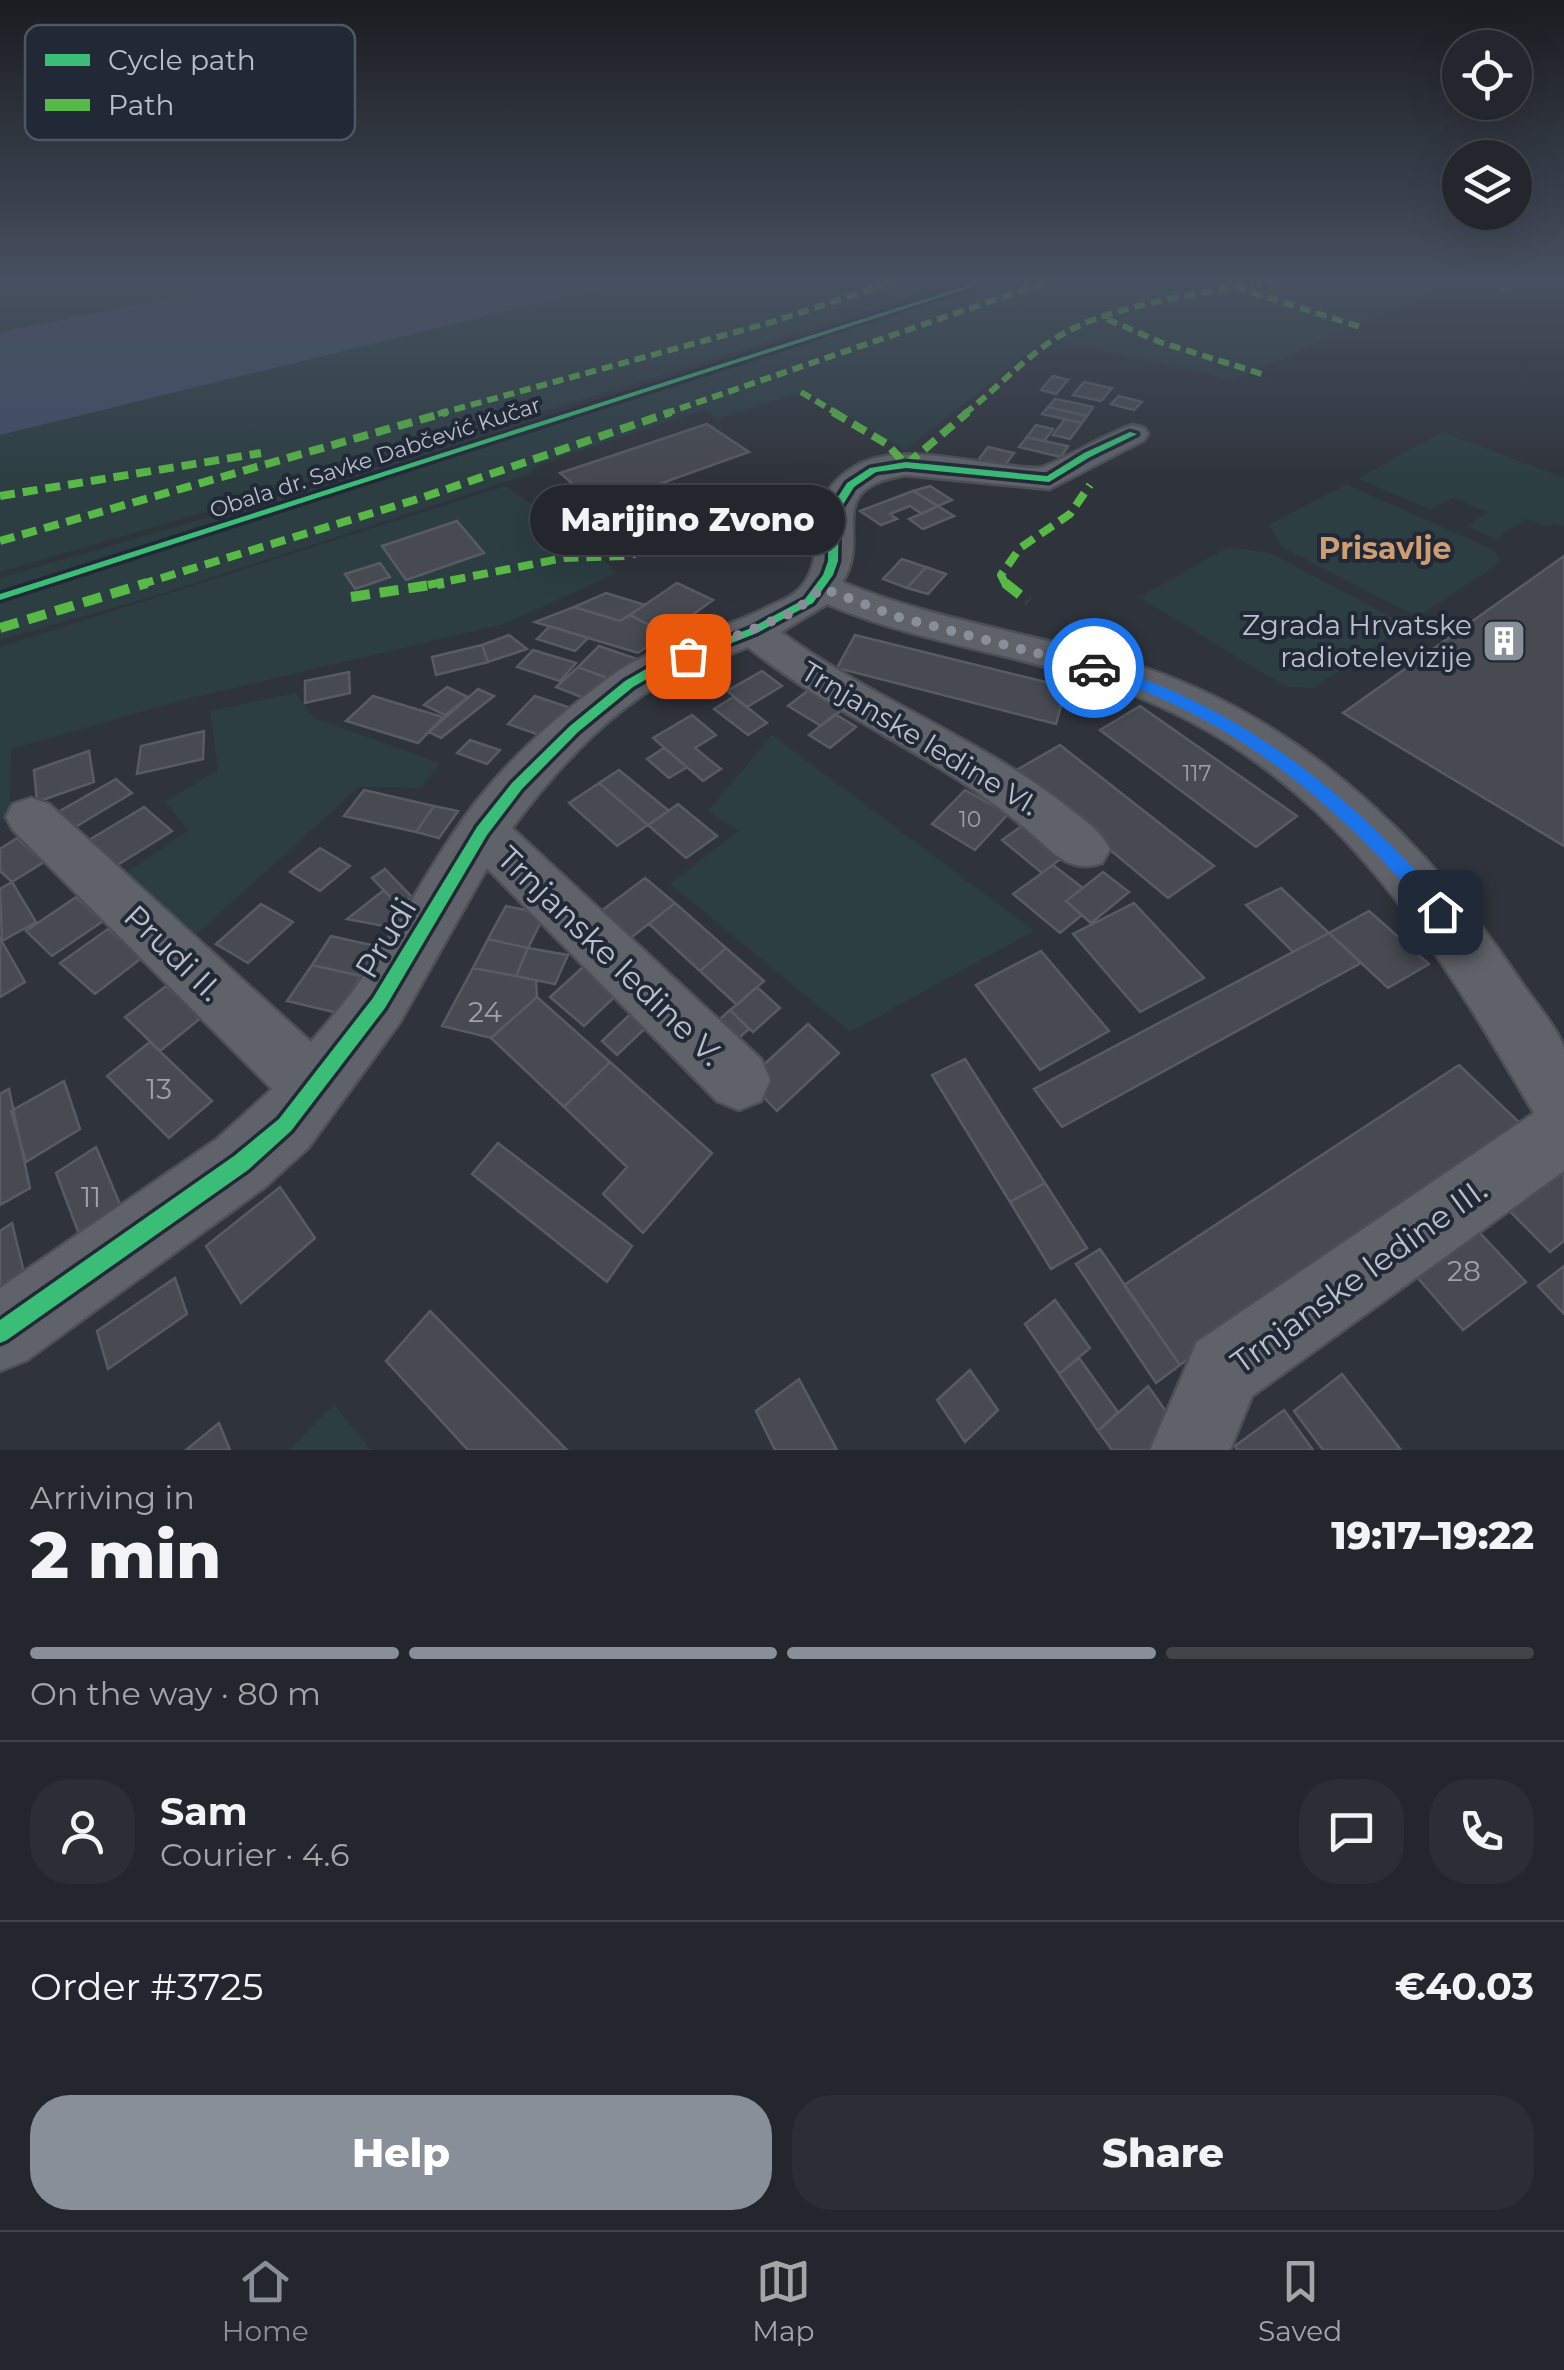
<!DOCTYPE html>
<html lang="en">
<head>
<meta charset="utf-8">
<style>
	:root { --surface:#23262c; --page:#2b2e34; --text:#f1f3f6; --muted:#a3a5a9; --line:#404348; --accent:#898f99 }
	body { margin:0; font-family:Montserrat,sans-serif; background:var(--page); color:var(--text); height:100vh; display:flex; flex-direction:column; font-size:38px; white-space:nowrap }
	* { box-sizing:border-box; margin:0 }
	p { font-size:32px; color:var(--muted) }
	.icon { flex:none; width:55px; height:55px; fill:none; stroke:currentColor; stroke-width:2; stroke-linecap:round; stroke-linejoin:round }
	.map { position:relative; height:1450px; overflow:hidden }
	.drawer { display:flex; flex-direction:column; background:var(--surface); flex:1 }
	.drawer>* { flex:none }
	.fabs { position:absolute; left:1442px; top:30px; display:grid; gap:20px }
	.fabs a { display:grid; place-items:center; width:90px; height:90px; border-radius:50%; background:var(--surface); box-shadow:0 10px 40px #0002,0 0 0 2px var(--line); font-size:50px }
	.pin { position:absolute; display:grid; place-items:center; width:85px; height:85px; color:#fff; margin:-42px; border-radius:20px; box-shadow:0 5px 15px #0006 }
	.courier { position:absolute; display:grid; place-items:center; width:100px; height:100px; margin:-50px; border:8px solid #1a73e8; border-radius:50%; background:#fff; color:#222; box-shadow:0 2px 12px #0007 }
	.bubble { position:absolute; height:70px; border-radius:35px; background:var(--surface); box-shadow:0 10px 40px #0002,0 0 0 2px var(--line); font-size:32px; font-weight:800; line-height:70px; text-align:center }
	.overview em { font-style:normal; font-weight:800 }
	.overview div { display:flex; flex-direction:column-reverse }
	.overview { display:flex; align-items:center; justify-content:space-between; height:170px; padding:0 30px }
	h1 { font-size:65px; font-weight:800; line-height:75px }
	.bar { display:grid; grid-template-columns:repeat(4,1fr); gap:15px 10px; align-content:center; height:120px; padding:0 30px }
	.bar i { height:12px; border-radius:8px; background:var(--line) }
	.bar .selected { background:var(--accent) }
	.bar p { grid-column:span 4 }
	.line { display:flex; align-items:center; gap:25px; padding:0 30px; border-top:2px solid var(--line) }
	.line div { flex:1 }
	.round { display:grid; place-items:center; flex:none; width:105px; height:105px; border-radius:40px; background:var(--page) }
	.primary-button { display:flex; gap:20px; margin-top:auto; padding:20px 30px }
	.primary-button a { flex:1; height:115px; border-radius:40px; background:var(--accent); color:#fff; font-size:40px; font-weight:800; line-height:115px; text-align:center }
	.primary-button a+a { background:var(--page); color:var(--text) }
	.tab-bar { display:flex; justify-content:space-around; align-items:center; height:140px; border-top:2px solid var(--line); background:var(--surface); font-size:28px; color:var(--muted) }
	.tab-bar a { display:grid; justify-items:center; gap:5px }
	.tab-bar .selected { color:var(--accent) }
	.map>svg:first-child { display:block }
	.green { fill:#2c3e42 }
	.water { fill:#404e66 }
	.building { fill:#474a51; stroke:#575b63; stroke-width:2.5 }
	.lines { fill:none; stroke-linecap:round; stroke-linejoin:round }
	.minor-casing { stroke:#4c5056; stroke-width:5 }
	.minor { fill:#5f6269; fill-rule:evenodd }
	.quiet-far2 { stroke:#58b947; stroke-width:6; stroke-dasharray:11 6; stroke-linecap:butt }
	.quiet-far1 { stroke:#58b947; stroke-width:8; stroke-dasharray:15 8; stroke-linecap:butt }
	.quiet { stroke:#58b947; stroke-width:10; stroke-dasharray:19 10; stroke-linecap:butt }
	.cycleway-casing { stroke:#222936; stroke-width:7 }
	.cycleway { fill:#3abd76; fill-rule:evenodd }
	.route { fill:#1a73e8 }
	.done { stroke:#898f99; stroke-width:10; stroke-dasharray:0 18 }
	.labels { text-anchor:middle; stroke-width:8; stroke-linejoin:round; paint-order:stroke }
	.far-street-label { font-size:22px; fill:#bac0cb; stroke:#222936 }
	.number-label { font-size:22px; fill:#9da2ac }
	.poi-label { font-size:28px; fill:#bac0cb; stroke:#222936; text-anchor:end }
	.street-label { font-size:28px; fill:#bac0cb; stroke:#222936 }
	.near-number-label { font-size:28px; fill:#9da2ac }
	.neighbourhood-label { font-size:30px; font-weight:bold; fill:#ce9d72; stroke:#222936 }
	.near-street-label { font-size:32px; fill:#bac0cb; stroke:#222936 }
	.key { fill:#222936; stroke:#505663; stroke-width:2.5 }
	.key-label { font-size:28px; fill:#bac0cb }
</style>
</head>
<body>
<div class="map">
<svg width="1564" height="1450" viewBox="0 0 1564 1450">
	<rect width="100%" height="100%" fill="#2f333b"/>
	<path class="green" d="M 0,280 L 263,280 L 0,332 Z
		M 634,280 L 966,280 L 465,436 L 0,572 L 0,435 Z
		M 974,280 L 1459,280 L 1234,380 L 1047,338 L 906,450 L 804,391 L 719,419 L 704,410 L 537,465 L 530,474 L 161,594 L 0,640 L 0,578 C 329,482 654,388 974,280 Z
		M 1443,432 L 1564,478 L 1564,527 L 1554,523 L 1548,527 L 1527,519 L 1496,539 L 1467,526 L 1487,512 L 1453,498 L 1431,510 L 1361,480 L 1360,477 Z
		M 1346,484 L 1494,550 L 1499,559 L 1495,566 L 1418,617 L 1283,548 L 1269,525 Z
		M 505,486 L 584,540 L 617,573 L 504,624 L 187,699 L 11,749 L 10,816 L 0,821 L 0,647 Z
		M 1228,547 L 1270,553 L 1407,625 L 1314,688 L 1286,687 L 1139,597 Z
		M 296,693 L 314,718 L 440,763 L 421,788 L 359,787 L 187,943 L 121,876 L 189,830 L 165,802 L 218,770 L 210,711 Z
		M 772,735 L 1034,931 L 850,1032 L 670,884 L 738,831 L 708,811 Z
		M 334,1404 L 370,1450 L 289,1450 Z"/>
	<path class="water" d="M 263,280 L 634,280 L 0,435 L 0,332 Z"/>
	<path class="building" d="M 1053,376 L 1068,380 L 1056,394 L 1041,390 Z
		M 1084,382 L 1106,387 L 1112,388 L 1101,401 L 1073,395 Z
		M 1119,396 L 1142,402 L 1134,410 L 1111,404 Z
		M 1055,399 L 1071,402 L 1093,407 L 1087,416 L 1048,407 Z
		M 1048,407 L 1087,416 L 1082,423 L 1042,414 Z
		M 1065,419 L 1082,423 L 1070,439 L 1053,435 Z
		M 707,424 L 749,452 L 598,506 L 560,473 Z
		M 1036,425 L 1053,429 L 1044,441 L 1027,437 Z
		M 1027,437 L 1044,441 L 1068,446 L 1061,457 L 1019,447 Z
		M 988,447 L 1014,453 L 1003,468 L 977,462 Z
		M 930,486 L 952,500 L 938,506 L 913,491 Z
		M 913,491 L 938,506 L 922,514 L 910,506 L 890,514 L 897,519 L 881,525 L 860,511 Z
		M 938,506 L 954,516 L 923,529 L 909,519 Z
		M 457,521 L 484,553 L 406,580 L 382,546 Z
		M 1564,556 L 1564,846 L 1343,713 Z
		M 902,559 L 926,567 L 907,588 L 883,579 Z
		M 380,563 L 390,577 L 355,589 L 345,574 Z
		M 926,567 L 946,574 L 928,594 L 907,588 Z
		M 677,583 L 713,600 L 666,634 L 630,615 Z
		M 606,593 L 645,605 L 620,621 L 574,607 Z
		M 574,607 L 620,621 L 630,615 L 666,634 L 638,653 L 535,622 Z
		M 550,626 L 588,638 L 575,651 L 537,639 Z
		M 509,635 L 527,649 L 488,662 L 482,645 Z
		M 855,635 L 1066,687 L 1056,724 L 837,668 Z
		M 482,645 L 488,662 L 436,675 L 432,657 Z
		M 599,646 L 637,659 L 615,681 L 578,667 Z
		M 533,650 L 576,663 L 560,681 L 517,667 Z
		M 578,667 L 615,681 L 594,702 L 556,687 Z
		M 762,671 L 782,686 L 747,707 L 727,691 Z
		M 349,672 L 350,693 L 305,703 L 305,681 Z
		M 814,686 L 847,706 L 821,726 L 788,706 Z
		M 447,687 L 468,697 L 445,715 L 424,705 Z
		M 478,689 L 494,696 L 441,738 L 429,732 Z
		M 373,696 L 443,717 L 418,743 L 346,721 Z
		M 535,696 L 571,708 L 545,737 L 508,724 Z
		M 733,697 L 747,707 L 767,723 L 748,735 L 714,709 Z
		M 1140,706 L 1297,816 L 1256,847 L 1100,730 Z
		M 835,714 L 856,727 L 830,748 L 809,735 Z
		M 692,715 L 716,735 L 695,748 L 721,769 L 703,781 L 653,738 Z
		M 204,731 L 203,759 L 137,774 L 141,746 Z
		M 470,740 L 500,750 L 487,764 L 457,753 Z
		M 1060,745 L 1214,866 L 1168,898 L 1015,771 Z
		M 664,748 L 687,767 L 669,778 L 647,759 Z
		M 89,751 L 94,782 L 37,802 L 34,770 Z
		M 619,770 L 669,811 L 648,825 L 599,783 Z
		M 116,779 L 132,793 L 67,832 L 51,816 Z
		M 599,783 L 648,825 L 617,846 L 569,803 Z
		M 364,790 L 434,806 L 416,832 L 344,816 Z
		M 965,790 L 1008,814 L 975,850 L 932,824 Z
		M 678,804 L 717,836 L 686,858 L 648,825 Z
		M 434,806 L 458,811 L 439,838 L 416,832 Z
		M 144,807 L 172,831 L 111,869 L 84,843 Z
		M 1023,825 L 1063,857 L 1042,873 L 1002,840 Z
		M 17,838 L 44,862 L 12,882 L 0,871 L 0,849 Z
		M 320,848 L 350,866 L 320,891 L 290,872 Z
		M 1053,865 L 1083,888 L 1066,901 L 1082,915 L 1060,933 L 1013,894 Z
		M 385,869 L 412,897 L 399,906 L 372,878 Z
		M 1103,872 L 1129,892 L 1091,923 L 1066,901 Z
		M 645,878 L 675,903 L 618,948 L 589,920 Z
		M 12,882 L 36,922 L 2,941 L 0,889 Z
		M 1281,888 L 1329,933 L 1293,952 L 1246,905 Z
		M 384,890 L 407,914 L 389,927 L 347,919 Z
		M 76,897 L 103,921 L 52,956 L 26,931 Z
		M 675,903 L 726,948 L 700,971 L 649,924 Z
		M 1134,903 L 1204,978 L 1140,1012 L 1073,934 Z
		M 261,904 L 293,922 L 248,963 L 216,944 Z
		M 506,906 L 545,914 L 528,948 L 488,939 Z
		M 1369,911 L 1429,964 L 1388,988 L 1329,933 Z
		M 108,929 L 143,957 L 95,994 L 60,963 Z
		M 1329,933 L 1361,963 L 1062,1127 L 1034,1089 Z
		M 331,936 L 380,947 L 361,976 L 312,965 Z
		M 0,938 L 25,982 L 0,997 Z
		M 488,939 L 528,948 L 516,976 L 473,968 Z
		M 528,948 L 568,955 L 555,984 L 516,976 Z
		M 726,948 L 764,981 L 737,1005 L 700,971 Z
		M 1041,951 L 1109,1031 L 1040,1070 L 976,985 Z
		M 592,959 L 626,986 L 584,1026 L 550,997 Z
		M 312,965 L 361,976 L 338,1013 L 287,1001 Z
		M 473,968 L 536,980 L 537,997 L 491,1038 L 442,1026 Z
		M 166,986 L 202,1017 L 160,1051 L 125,1017 Z
		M 757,987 L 780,1008 L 753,1032 L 730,1010 Z
		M 537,997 L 610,1062 L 564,1107 L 491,1038 Z
		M 642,1003 L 657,1017 L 617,1055 L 602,1041 Z
		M 730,1010 L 749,1029 L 730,1046 L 711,1027 Z
		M 808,1024 L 839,1053 L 777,1111 L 747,1080 Z
		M 150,1042 L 212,1101 L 169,1138 L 107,1076 Z
		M 965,1059 L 1045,1183 L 1010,1202 L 932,1075 Z
		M 610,1062 L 712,1153 L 643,1233 L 603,1194 L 627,1167 L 564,1107 Z
		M 1459,1065 L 1521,1124 L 1180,1365 L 1124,1285 Z
		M 64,1081 L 80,1129 L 26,1162 L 11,1111 Z
		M 9,1089 L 30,1188 L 0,1205 L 0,1094 Z
		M 498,1143 L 632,1246 L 607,1282 L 472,1174 Z
		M 96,1147 L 127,1221 L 85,1250 L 56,1173 Z
		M 1543,1155 L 1564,1175 L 1564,1241 L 1550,1252 L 1491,1192 Z
		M 1045,1183 L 1087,1248 L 1051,1269 L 1010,1202 Z
		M 280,1187 L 315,1238 L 241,1303 L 206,1246 Z
		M 1465,1217 L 1526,1282 L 1463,1330 L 1403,1261 Z
		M 12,1223 L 29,1293 L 0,1312 L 0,1231 Z
		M 1100,1249 L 1180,1365 L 1156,1383 L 1076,1264 Z
		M 1564,1266 L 1564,1314 L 1538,1286 Z
		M 175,1278 L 187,1314 L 108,1369 L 97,1331 Z
		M 1055,1300 L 1090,1348 L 1059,1374 L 1025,1324 Z
		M 430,1311 L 567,1450 L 468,1450 L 386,1361 Z
		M 1079,1358 L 1118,1412 L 1098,1431 L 1059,1374 Z
		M 970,1370 L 998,1410 L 965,1442 L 937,1400 Z
		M 1342,1374 L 1401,1450 L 1323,1450 L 1294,1411 Z
		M 799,1379 L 837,1450 L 775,1450 L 756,1411 Z
		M 1148,1386 L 1183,1435 L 1167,1450 L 1112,1450 L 1098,1431 Z
		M 1284,1410 L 1313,1450 L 1237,1450 L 1235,1446 Z
		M 219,1423 L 230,1450 L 186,1450 Z"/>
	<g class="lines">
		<defs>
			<path id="minor" d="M 1499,280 L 1528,280 L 1508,291 L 1500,289 L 1496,284 Z
				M 1133,425 L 1144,428 L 1148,434 L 1144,440 L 1049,489 L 906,475 C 819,488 873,538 842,582 C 940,623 1047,635 1148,669 C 1307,724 1427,842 1519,979 C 1530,996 1560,1031 1564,1049 C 1564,1077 1564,1139 1564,1171 L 1252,1396 L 1230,1450 L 1150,1450 L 1197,1342 L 1534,1113 C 1426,930 1329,767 1118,689 C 1023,654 920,644 827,604 L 781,632 C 871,699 978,737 1066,806 C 1083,819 1100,830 1110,849 L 1102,863 C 1070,874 1054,853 1031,833 C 945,759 837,718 748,647 C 722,658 694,666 669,679 C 607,712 553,773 512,828 L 761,1059 L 770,1080 L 761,1101 L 739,1110 L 717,1101 L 487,868 L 400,1022 L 308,1148 L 265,1187 L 27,1360 L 0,1371 L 0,1288 L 217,1139 L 272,1089 L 13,830 L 6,817 L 13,804 L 31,798 L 49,804 L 311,1042 C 327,1023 344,1004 358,984 C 397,931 426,871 464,818 C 503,763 556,717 610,677 C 656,643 718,633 768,607 C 777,602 788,599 795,593 C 837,558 792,500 858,465 C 905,440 986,468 1038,468 C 1050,468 1110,431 1133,425 Z"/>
		</defs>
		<use href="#minor" class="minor-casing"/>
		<use href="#minor" class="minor"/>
		<path class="quiet-far2" d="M 1235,287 L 1364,328
			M 1107,319 L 1160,342 L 1262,374
			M 801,392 L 838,414
			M 438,414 L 772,322 L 899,280
			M 664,414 L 1052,280
			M 964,414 C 1001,386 1031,349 1074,328 C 1130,301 1217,291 1278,280"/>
		<path class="quiet-far1" d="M 833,412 L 887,444 L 906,465 L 968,412
			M 0,496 L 261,453
			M 0,541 L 447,412
			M 139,585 L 421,498 L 671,412
			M 428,585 L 564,558 L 627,556 L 737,521 L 781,535
			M 1006,585 L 1001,575 L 1020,548 L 1070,514 L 1090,485"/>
		<path class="quiet" d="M 1005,583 L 1028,601
			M 351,597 L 444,583
			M 0,628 L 147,583"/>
		<defs>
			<path id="cycleway" d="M 985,280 L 994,280 L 0,600 L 0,594 Z
				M 1130,432 L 1137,434 L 1090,457 L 1049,482 L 906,468 L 876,472 L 854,487 L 839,511 L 838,561 L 833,575 L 813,603 L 757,633 L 661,671 L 633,687 L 578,732 L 522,789 L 487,835 L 385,1008 L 291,1131 L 248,1170 L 7,1340 L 0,1343 L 0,1320 L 234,1156 L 279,1119 L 373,998 L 477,827 L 512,783 L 570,726 L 625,681 L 653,665 L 749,629 L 805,599 L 823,575 L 828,561 L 829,511 L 847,483 L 870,468 L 906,462 L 1047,476 L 1084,453 Z"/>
		</defs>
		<use href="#cycleway" class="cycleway-casing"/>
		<use href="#cycleway" class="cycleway"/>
	</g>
	<linearGradient id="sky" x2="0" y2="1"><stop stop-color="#1a1c20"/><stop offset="0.58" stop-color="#475060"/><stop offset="1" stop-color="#475060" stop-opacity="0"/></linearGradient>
	<rect width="1564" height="483" fill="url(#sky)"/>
	<path class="route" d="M 1094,663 C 1237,703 1353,795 1447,906 L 1447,918 L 1433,918 C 1342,806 1230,713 1089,672 L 1089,665 Z"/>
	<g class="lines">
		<path class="done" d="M 688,656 L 794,612 L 822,588 L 898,617 L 1094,668"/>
	</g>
	<defs>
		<symbol id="building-square" viewBox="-11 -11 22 22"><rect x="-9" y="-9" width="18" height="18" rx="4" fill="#898f99" stroke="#222936"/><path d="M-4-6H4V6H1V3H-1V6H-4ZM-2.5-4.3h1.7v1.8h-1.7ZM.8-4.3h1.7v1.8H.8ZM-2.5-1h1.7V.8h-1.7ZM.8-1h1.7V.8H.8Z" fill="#fff"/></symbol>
	</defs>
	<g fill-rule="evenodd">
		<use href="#building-square" x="1479" y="616" width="50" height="50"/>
	</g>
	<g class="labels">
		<g class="far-street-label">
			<text transform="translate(375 457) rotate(-18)" y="8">Obala dr. Savke Dabčević Kučar</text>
		</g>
		<g class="number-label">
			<text x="1197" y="781">117</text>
			<text x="970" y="827">10</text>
		</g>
		<g class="poi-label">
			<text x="1472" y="635">Zgrada Hrvatske<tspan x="1472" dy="32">radiotelevizije</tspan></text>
		</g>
		<g class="street-label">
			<text transform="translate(920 738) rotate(31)" y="10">Trnjanske ledine VI.</text>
		</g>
		<g class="near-number-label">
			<text x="485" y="1022">24</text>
			<text x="159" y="1099">13</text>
			<text x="91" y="1207">11</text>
			<text x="1464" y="1281">28</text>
		</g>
		<g class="neighbourhood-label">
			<text x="1385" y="559">Prisavlje</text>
		</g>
		<g class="near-street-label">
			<text transform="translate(386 938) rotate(-59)" y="11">Prudi</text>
			<text transform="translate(173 953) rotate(44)" y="11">Prudi II.</text>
			<text transform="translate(610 956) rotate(44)" y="11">Trnjanske ledine V.</text>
			<text transform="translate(1359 1276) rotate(-36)" y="11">Trnjanske ledine III.</text>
		</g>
	</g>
	<rect x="25" y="25" width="330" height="115" rx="15" class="key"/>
	<rect x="45" y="54" width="45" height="12" fill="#3abd76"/>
	<rect x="45" y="99" width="45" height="12" fill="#58b947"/>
	<g class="key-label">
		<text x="108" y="70">Cycle path</text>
		<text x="108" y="115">Path</text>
	</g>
</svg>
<div class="fabs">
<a><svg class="icon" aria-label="locate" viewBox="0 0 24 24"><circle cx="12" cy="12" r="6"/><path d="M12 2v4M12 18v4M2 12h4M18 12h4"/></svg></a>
<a><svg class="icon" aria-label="layers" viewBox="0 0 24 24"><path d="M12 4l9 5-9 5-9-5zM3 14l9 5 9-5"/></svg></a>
</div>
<div class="pin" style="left:688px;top:656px;background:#ea580c"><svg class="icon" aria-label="bag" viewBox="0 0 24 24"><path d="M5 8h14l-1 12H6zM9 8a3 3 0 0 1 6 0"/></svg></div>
<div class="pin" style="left:1440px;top:912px;background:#1f2937"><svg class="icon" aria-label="home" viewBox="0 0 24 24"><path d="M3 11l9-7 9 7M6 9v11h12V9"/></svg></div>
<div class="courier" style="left:1094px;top:668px"><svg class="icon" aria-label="car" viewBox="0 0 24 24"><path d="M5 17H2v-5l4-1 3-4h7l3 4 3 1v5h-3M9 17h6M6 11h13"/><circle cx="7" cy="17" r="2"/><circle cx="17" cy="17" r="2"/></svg></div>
<div class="bubble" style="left:530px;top:485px;width:315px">Marijino Zvono</div>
</div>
<section class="drawer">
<div class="overview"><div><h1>2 min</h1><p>Arriving in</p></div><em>19:17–19:22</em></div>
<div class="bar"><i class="selected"></i><i class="selected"></i><i class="selected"></i><i></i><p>On the way · 80 m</p></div>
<div class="line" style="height:180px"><a class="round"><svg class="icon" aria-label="person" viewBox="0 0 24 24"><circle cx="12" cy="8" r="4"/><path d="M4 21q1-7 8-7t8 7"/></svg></a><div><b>Sam</b><p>Courier · 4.6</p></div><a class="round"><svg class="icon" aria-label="chat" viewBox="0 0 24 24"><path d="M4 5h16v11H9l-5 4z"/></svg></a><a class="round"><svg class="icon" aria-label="phone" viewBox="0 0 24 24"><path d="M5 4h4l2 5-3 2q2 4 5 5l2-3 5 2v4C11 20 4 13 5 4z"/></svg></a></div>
<div class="line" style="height:130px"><div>Order #3725</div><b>€40.03</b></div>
<div class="primary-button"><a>Help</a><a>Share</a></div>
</section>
<nav class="tab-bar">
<a class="selected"><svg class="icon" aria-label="home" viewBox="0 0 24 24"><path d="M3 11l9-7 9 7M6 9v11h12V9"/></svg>Home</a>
<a><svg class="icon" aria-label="map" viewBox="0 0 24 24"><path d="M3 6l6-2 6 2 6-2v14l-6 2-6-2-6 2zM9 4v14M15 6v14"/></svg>Map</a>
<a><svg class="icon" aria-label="saved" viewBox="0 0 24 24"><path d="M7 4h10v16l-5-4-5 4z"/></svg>Saved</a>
</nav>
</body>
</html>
